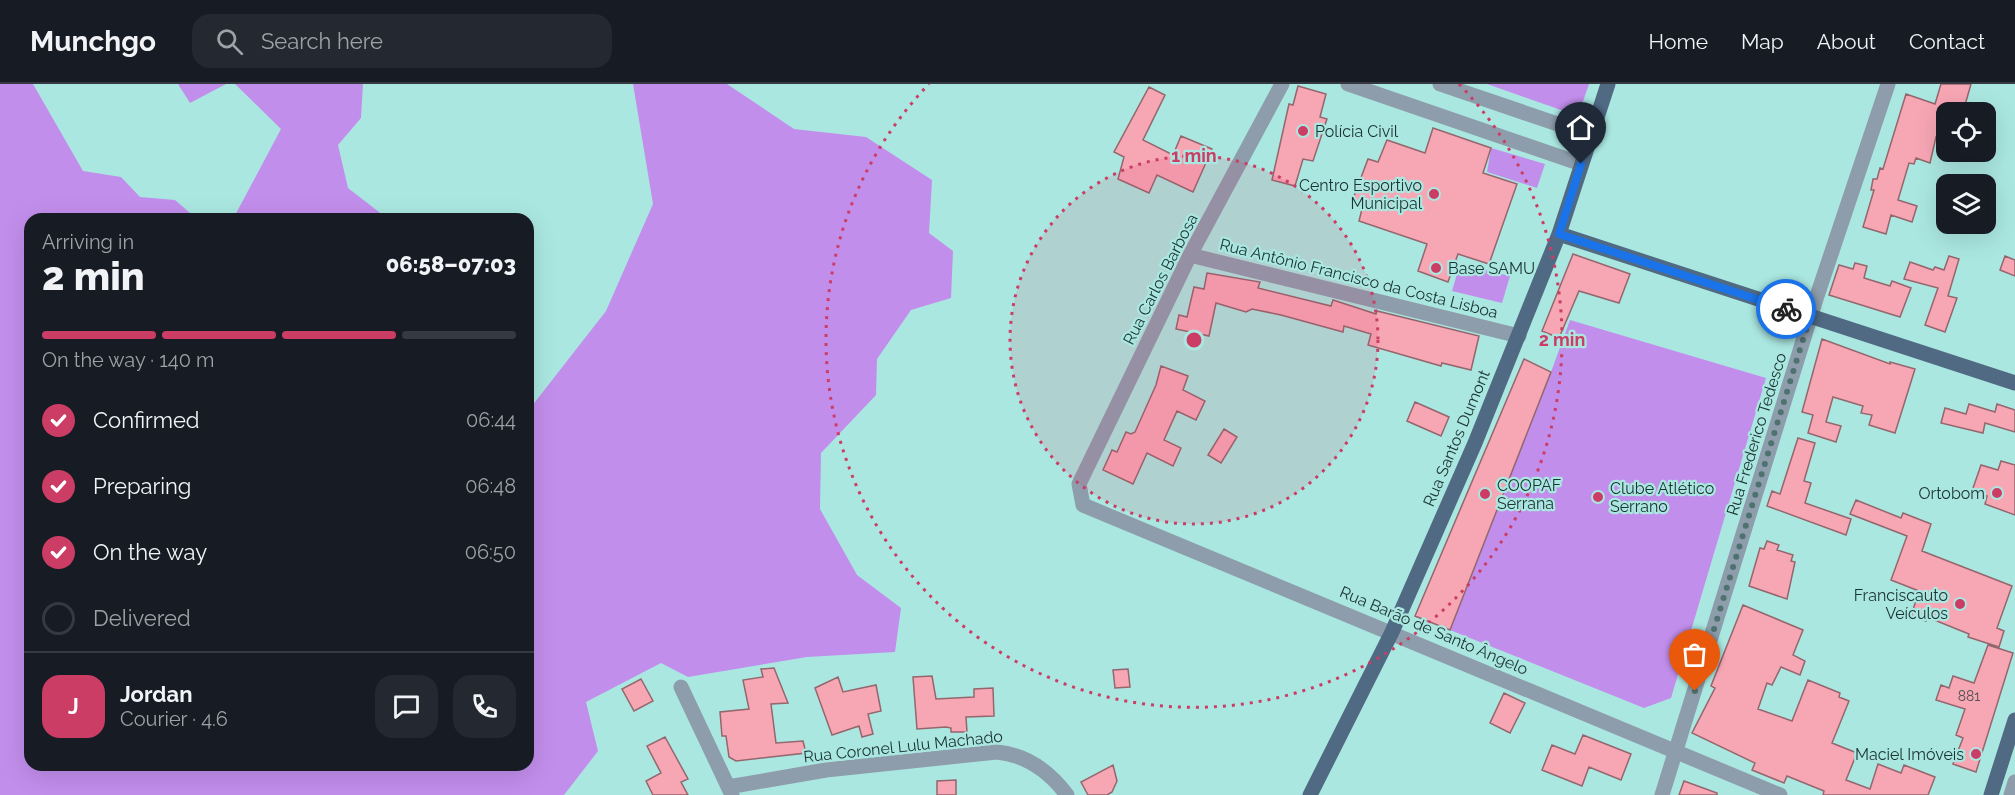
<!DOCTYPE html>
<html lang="en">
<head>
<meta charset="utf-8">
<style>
	:root { --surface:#171b24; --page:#242831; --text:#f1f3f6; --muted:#9ea1a6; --line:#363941; --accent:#cc3d65 }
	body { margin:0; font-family:Raleway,sans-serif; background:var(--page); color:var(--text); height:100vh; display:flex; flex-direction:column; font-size:22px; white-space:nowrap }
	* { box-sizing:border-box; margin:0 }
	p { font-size:20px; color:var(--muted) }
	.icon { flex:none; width:33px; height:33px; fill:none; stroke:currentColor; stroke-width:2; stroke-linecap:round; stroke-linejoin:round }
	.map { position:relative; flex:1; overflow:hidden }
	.drawer { position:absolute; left:24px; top:129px; width:510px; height:558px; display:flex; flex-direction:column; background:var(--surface); border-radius:18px; box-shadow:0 6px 24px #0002 }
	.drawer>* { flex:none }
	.fabs { position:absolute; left:1936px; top:18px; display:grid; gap:12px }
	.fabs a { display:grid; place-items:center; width:60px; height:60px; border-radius:12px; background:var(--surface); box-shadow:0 6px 24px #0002; font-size:30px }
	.pin { position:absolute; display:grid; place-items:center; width:51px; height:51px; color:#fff; margin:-62px -26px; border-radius:50% 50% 50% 0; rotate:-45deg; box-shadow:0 0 6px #0007 }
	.pin .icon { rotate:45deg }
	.courier { position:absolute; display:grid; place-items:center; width:60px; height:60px; margin:-30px; border:4px solid #1a73e8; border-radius:50%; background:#fff; color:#222; box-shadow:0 2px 8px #0007 }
	.headline em { font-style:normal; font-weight:800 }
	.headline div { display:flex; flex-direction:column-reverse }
	.headline { display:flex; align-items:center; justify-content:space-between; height:102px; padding:0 18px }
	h1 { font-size:39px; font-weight:800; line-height:45px }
	.bar { display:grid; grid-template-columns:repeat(4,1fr); gap:9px 6px; align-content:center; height:72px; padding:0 18px }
	.bar i { height:8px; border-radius:4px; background:var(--line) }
	.bar .on { background:var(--accent) }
	.bar p { grid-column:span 4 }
	.line { display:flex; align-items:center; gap:15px; padding:0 18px; border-top:2px solid var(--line) }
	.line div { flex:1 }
	.round { display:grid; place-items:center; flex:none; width:63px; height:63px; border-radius:18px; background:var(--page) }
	ol { padding:0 18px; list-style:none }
	li { display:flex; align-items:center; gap:18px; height:66px }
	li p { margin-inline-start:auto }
	li .icon { padding:6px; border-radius:50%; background:var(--accent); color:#fff; stroke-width:4 }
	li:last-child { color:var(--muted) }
	li i { width:33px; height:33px; border:3px solid var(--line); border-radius:50% }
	header { display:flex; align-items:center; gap:36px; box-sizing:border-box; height:84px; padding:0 30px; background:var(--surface); border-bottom:2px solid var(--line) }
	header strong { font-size:28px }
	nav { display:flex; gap:33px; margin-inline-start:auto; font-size:21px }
	.search { width:420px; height:54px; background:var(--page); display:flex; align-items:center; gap:15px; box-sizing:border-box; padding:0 21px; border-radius:18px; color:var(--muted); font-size:22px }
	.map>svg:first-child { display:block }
	.green { fill:#c28eec }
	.building { fill:#f7a6b4; stroke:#94666d; stroke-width:1.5 }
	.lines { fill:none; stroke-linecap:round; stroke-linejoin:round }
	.minor { stroke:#8e9dac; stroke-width:15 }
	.major { stroke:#506a84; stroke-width:15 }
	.done { stroke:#4d726f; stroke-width:6; stroke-dasharray:0 10.8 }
	.route { stroke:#1a73e8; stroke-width:8 }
	.ring { fill:none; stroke:#cc3d65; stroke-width:3; stroke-dasharray:3 6 }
	.poi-dot { fill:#cc3d65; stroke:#abe7e1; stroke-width:2 }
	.labels { text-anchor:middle; stroke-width:4.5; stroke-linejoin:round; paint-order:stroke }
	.number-label { font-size:14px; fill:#525052 }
	.poi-label { font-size:16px; fill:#1b3331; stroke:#abe7e1; text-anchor:start }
	.street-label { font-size:16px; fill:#1b3331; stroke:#abe7e1 }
	.centre { fill:#cc3d65; stroke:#abe7e1; stroke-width:3 }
	.ring-label { font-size:18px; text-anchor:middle; font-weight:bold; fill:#cc3d65; stroke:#abe7e1; stroke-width:4.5; stroke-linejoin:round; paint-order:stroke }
</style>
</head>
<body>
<header>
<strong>Munchgo</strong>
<div class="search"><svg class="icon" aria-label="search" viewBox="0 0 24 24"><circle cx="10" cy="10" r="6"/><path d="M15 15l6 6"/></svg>Search here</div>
<nav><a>Home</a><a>Map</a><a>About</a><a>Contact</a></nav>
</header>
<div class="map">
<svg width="2015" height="711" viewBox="0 0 2015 711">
	<rect width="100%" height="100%" fill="#abe7e1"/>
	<path class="green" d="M 0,0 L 33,0 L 83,87 L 121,93 L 140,113 L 175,116 L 197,135 L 30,135 L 30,681 L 528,681 L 528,327 L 606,227 L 653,120 L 633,0 L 727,0 L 794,45 L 866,53 L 932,96 L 929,149 L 953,167 L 951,214 L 911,226 L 877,275 L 876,311 L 821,369 L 820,425 L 857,491 L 901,524 L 895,568 L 807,573 L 688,593 L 661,579 L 586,618 L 598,667 L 564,711 L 0,711 Z
		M 178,0 L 226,0 L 190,19 Z
		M 235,0 L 363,0 L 361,34 L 338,61 L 348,104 L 388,135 L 233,135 L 281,45 Z
		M 1487,0 L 1589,0 L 1578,32 Z
		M 1491,64 L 1545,80 L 1537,104 L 1487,88 Z
		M 1460,180 L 1510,192 L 1502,219 L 1452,207 Z
		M 1570,236 L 1766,294 L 1671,614 L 1644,624 L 1415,532 L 1524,275 L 1551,288 Z"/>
	<path class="building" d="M 1941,0 L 1971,0 L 1963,28 L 1947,28 L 1947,56 L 1936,53 L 1930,79 L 1916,74 L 1914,80 L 1909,79 L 1898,116 L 1917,122 L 1912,138 L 1891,131 L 1886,150 L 1863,143 L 1874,106 L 1871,106 L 1873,95 L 1877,95 L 1880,84 L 1883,85 L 1906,10 L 1935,20 Z
		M 1298,2 L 1326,10 L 1320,33 L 1327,35 L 1313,77 L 1303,75 L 1295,102 L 1272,96 L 1289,20 L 1293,21 Z
		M 1149,3 L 1165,11 L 1143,56 L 1173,71 L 1181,52 L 1212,65 L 1193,108 L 1157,91 L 1149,109 L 1118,95 L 1124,73 L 1114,68 Z
		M 1433,44 L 1491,64 L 1483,89 L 1517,100 L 1489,180 L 1458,170 L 1448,198 L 1418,187 L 1427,160 L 1359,137 L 1362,125 L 1351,120 L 1368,75 L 1378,78 L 1387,56 L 1425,69 Z
		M 1573,170 L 1630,190 L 1619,219 L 1579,207 L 1559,254 L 1542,247 Z
		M 1949,172 L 1959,175 L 1948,212 L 1957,214 L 1945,248 L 1925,241 L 1938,204 L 1904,195 L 1910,178 L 1933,186 L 1935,183 L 1944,186 Z
		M 2005,172 L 2015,176 L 2015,192 L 2000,186 Z
		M 1855,179 L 1867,182 L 1864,194 L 1890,202 L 1892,197 L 1911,204 L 1900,233 L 1829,211 L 1839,181 L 1853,185 Z
		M 1207,189 L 1260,198 L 1258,204 L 1331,222 L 1333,216 L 1376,230 L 1377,227 L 1479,252 L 1471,286 L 1442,279 L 1441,282 L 1368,261 L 1371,250 L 1344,242 L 1343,248 L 1281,231 L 1252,225 L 1246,228 L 1216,219 L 1209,252 L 1176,245 L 1179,231 L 1187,233 L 1194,203 L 1204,205 Z
		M 1822,255 L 1890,280 L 1890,278 L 1915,285 L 1895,349 L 1869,341 L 1872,331 L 1861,329 L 1863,322 L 1833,313 L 1826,338 L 1841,342 L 1836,358 L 1808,349 L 1813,331 L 1802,328 Z
		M 1524,275 L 1551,288 L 1450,546 L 1415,532 Z
		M 1161,282 L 1188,292 L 1183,306 L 1205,317 L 1196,336 L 1177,327 L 1164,356 L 1181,364 L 1173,382 L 1147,369 L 1133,400 L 1103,386 L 1112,366 L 1117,368 L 1126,348 L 1131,350 L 1135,348 L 1156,301 Z
		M 1415,318 L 1449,333 L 1441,352 L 1407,337 Z
		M 1969,320 L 1995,328 L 1997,320 L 2015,326 L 2015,348 L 1985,339 L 1983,349 L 1941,339 L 1945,324 L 1966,330 Z
		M 1224,345 L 1237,353 L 1221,379 L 1208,371 Z
		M 1798,354 L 1815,359 L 1804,397 L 1811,399 L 1805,419 L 1851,435 L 1846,451 L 1767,422 L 1772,407 L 1780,410 Z
		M 2001,377 L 2015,381 L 2015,431 L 1985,420 L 1987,412 L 1972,407 L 1981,381 L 1998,386 Z
		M 1856,416 L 1901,434 L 1903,429 L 1931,440 L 1922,467 L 2012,502 L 1997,544 L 2004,547 L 1999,563 L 1968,553 L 1969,550 L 1927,533 L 1926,537 L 1911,532 L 1919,507 L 1891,496 L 1907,452 L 1850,430 Z
		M 1767,457 L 1779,461 L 1777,466 L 1793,471 L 1791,477 L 1795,478 L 1787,515 L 1749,502 L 1760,464 L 1764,465 Z
		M 1743,521 L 1803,546 L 1793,571 L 1805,577 L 1800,591 L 1781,583 L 1772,601 L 1767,599 L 1758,625 L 1792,637 L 1808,596 L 1840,609 L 1839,613 L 1849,617 L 1832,659 L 1857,669 L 1846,696 L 1870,705 L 1878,680 L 1901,689 L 1904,681 L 1935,693 L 1928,711 L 1823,711 L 1824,707 L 1787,692 L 1784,699 L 1752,686 L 1755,679 L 1692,649 L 1715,604 L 1711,602 Z
		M 1988,561 L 2013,569 L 1976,688 L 1953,680 L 1963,654 L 1956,651 L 1965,625 L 1936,616 L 1941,601 L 1949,604 L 1953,592 L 1974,599 Z
		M 774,584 L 788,619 L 771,620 L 776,659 L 803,657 L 806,669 L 736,677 L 729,673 L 726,652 L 722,652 L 720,628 L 749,625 L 743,596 L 763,593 L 761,585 Z
		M 1128,585 L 1130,603 L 1115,604 L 1113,586 Z
		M 932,592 L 936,615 L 974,613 L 974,605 L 993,604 L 994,632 L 966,633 L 967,648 L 951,648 L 951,644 L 946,643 L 917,645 L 913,593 Z
		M 838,593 L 843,608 L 876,601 L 881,627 L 868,630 L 873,650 L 862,653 L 859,642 L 832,651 L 815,604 Z
		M 641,595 L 653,617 L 634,627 L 622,605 Z
		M 1504,609 L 1525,619 L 1510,649 L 1490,639 Z
		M 1583,651 L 1631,670 L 1621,696 L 1589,683 L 1582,702 L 1542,686 L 1552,661 L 1575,670 Z
		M 665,653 L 688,695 L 681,698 L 688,711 L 653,711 L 646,697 L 661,689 L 647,662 Z
		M 1113,681 L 1117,697 L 1112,708 L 1107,711 L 1088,711 L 1081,698 Z
		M 956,696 L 956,711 L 937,711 L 937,697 Z
		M 1684,697 L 1717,709 L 1717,711 L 1679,711 Z"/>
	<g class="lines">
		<path class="minor" d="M 1282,0 L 1190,171 L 1079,400 L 1083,421 L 1780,711
			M 1348,0 L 1581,80
			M 1440,0 L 1590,51
			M 1190,171 L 1519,252
			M 681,603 L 732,711
			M 728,703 L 826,686 L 997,668 C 1027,671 1049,687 1067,711
			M 1662,711 L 1816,215 L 1888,0
			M 2011,711 L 2015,698"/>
		<path class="major" d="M 1559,150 L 2015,299
			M 1310,711 L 1392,548 L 1475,359 L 1559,150 L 1608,0
			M 1991,711 L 2015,636"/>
	</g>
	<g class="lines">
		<path class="done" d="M 1695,607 L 1810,233 L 1786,225"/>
		<path class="route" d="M 1581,80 L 1559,150 L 1786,225"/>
	</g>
	<circle cx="1194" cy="256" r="184" fill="#cc3d65" fill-opacity=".12"/>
	<g class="ring">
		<circle cx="1194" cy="256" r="184"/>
		<path d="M1459 0A368 368 0 1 1 929 0"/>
	</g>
	<g class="poi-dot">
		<circle cx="1303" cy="47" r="6"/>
		<circle cx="1434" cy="110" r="6"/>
		<circle cx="1436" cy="184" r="6"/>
		<circle cx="1997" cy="409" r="6"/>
		<circle cx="1485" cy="410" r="6"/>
		<circle cx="1598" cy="413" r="6"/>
		<circle cx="1960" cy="520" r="6"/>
		<circle cx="1976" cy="670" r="6"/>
	</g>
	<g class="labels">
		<g class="number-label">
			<text x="1969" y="617">881</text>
		</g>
		<g class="poi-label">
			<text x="1315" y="53">Polícia Civil</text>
			<text x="1422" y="107" text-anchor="end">Centro Esportivo<tspan x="1422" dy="18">Municipal</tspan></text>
			<text x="1448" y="190">Base SAMU</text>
			<text x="1497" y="407">COOPAF<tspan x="1497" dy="18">Serrana</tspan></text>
			<text x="1610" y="410">Clube Atlético<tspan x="1610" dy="18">Serrano</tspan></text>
			<text x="1985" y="415" text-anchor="end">Ortobom</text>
			<text x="1948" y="517" text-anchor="end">Franciscauto<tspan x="1948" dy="18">Veículos</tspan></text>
			<text x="1964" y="676" text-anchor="end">Maciel Imóveis</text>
		</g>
		<g class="street-label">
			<text transform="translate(1359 194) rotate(14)" y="6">Rua Antônio Francisco da Costa Lisboa</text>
			<text transform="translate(1160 195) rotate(-63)" y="6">Rua Carlos Barbosa</text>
			<text transform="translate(1756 350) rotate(-73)" y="6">Rua Frederico Tedesco</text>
			<text transform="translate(1456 354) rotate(-67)" y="6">Rua Santos Dumont</text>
			<text transform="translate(1434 546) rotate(23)" y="6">Rua Barão de Santo Ângelo</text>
			<text transform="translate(903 662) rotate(-6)" y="6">Rua Coronel Lulu Machado</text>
		</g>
	</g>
	<circle cx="1194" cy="256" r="9" class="centre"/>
	<g class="ring-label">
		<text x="1194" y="78">1 min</text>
		<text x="1562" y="262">2 min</text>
	</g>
</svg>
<div class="fabs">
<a><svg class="icon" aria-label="locate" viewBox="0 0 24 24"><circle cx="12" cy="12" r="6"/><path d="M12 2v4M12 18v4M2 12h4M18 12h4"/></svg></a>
<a><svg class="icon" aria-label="layers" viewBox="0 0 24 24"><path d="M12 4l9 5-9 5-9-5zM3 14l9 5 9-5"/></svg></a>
</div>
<div class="pin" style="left:1695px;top:607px;background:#ea580c"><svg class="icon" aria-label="bag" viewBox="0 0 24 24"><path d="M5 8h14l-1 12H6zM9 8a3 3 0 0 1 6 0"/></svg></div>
<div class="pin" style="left:1581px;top:80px;background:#1f2937"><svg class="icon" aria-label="home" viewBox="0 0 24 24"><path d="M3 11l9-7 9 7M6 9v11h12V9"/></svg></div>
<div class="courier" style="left:1786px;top:225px"><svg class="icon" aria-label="bike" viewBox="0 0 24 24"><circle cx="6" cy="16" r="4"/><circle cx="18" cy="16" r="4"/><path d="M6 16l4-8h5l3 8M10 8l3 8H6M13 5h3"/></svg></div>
<section class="drawer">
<div class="headline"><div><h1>2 min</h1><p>Arriving in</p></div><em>06:58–07:03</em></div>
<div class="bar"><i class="on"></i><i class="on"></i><i class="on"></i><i></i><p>On the way · 140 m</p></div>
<ol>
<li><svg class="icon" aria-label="check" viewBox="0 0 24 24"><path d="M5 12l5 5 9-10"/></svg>Confirmed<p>06:44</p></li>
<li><svg class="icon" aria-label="check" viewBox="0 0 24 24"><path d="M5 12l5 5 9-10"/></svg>Preparing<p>06:48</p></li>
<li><svg class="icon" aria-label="check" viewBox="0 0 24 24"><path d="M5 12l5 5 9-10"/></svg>On the way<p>06:50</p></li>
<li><i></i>Delivered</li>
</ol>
<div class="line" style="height:108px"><b class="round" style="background:var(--accent);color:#fff">J</b><div><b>Jordan</b><p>Courier · 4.6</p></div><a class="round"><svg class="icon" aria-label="chat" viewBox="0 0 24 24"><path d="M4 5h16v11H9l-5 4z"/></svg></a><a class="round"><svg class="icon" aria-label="phone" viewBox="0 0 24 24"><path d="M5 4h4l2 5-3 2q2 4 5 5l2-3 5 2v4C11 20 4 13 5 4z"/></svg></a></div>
</section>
</div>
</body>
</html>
